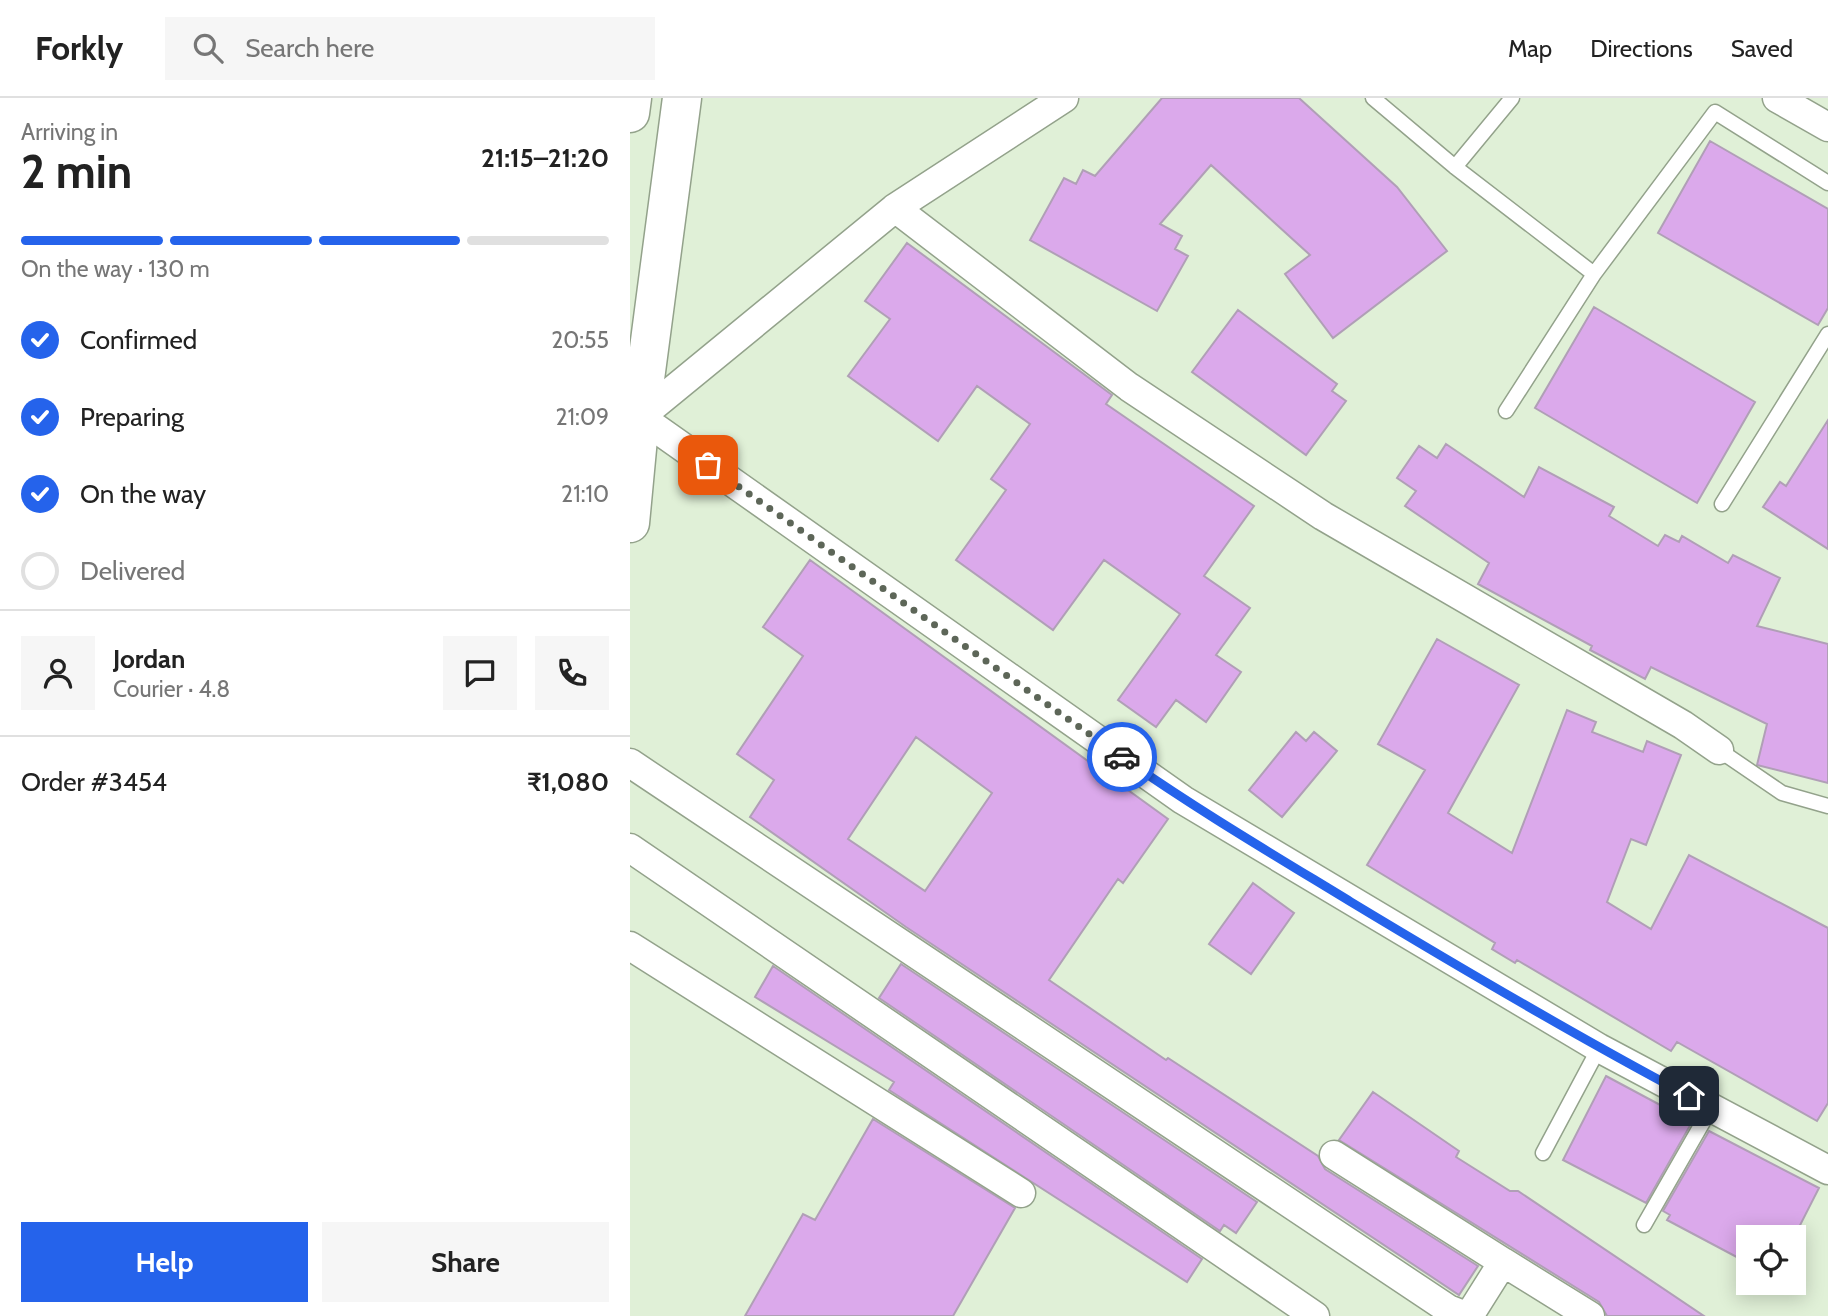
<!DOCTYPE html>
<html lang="en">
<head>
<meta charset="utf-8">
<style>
	:root { --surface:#fff; --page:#f6f6f6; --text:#222; --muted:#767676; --line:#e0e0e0; --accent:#2563eb }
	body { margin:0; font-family:Cabin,sans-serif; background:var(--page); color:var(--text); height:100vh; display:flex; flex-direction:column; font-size:26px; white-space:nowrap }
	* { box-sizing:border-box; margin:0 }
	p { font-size:23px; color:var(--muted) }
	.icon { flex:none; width:38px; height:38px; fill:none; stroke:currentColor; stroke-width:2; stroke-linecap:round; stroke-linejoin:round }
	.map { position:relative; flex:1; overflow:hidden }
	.sheet { display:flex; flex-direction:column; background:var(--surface); width:630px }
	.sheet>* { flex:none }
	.tools { position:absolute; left:1106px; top:1127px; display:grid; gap:14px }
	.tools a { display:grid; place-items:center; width:70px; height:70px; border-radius:0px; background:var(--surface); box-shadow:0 4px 18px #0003; font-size:35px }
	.pin { position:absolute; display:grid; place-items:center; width:60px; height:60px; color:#fff; margin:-30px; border-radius:14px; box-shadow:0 4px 10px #0006 }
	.courier { position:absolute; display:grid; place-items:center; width:70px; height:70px; margin:-35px; border:5px solid #2563eb; border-radius:50%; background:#fff; color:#222; box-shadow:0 2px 9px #0007 }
	.headline em { font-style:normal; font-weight:800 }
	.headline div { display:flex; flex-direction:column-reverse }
	.headline { display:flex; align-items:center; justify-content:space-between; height:119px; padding:0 21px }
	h1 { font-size:46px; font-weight:800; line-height:52px }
	.bar { display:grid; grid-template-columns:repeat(4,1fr); gap:10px 7px; align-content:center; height:84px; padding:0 21px }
	.bar i { height:9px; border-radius:5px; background:var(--line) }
	.bar .active { background:var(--accent) }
	.bar p { grid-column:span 4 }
	.line { display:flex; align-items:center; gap:18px; padding:0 21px; border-top:2px solid var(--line) }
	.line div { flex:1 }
	.round { display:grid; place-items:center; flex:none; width:74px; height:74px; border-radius:0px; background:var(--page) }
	ol { padding:0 21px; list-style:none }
	li { display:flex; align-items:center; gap:21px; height:77px }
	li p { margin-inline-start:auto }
	li .icon { padding:7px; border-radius:50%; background:var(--accent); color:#fff; stroke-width:4 }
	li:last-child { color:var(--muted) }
	li i { width:38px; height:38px; border:4px solid var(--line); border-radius:50% }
	.primary-button { display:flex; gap:14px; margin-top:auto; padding:14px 21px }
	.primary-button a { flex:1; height:80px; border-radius:0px; background:var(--accent); color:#fff; font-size:28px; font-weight:800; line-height:80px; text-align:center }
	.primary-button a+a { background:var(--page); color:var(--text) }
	header { display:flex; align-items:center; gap:42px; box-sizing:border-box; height:98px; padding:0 35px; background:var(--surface); border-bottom:2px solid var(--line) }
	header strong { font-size:33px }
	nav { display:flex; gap:38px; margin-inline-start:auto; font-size:24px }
	.search { width:490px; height:63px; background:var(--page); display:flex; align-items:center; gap:18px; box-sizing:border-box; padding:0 24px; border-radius:0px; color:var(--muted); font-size:26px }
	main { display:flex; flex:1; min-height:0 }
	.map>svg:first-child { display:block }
	.building { fill:#dba9eb; stroke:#b09fb6; stroke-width:2; fill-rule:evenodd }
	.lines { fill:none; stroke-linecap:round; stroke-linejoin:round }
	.service-casing { stroke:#93a28b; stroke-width:17 }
	.minor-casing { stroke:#93a28b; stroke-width:31 }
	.trunk-casing { stroke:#93a28b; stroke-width:41 }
	.service { stroke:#fff; stroke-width:14 }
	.minor { stroke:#fff; stroke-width:28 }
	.trunk { stroke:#fff; stroke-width:38 }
	.done { stroke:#5d6658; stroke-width:7; stroke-dasharray:0 12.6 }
	.route { stroke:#2563eb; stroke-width:9 }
</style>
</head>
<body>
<header>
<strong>Forkly</strong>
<div class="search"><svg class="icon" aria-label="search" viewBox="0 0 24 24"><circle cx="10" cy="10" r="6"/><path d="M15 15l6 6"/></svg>Search here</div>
<nav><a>Map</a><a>Directions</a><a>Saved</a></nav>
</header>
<main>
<section class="sheet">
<div class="headline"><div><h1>2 min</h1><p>Arriving in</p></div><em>21:15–21:20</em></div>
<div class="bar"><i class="active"></i><i class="active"></i><i class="active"></i><i></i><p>On the way · 130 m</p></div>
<ol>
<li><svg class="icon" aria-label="check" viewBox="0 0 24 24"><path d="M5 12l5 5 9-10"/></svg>Confirmed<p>20:55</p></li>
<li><svg class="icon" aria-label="check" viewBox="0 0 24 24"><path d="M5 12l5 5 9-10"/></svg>Preparing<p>21:09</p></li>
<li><svg class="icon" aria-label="check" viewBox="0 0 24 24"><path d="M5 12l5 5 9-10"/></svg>On the way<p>21:10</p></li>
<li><i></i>Delivered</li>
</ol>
<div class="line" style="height:126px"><a class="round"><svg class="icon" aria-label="person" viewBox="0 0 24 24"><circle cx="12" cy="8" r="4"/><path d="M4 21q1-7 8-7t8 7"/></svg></a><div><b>Jordan</b><p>Courier · 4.8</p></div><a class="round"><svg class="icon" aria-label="chat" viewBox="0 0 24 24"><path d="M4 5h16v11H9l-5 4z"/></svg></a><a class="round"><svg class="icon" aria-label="phone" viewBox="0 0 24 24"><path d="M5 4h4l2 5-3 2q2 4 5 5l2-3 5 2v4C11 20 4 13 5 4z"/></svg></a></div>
<div class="line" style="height:91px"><div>Order #3454</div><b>₹1,080</b></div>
<div class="primary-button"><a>Help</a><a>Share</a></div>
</section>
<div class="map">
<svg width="1198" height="1218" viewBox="0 0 1198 1218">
	<rect width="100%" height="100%" fill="#e0f0d7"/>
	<path class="building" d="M 532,0 L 669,0 L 767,89 L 817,153 L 703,240 L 655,176 L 680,157 L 581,67 L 530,126 L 552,138 L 545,151 L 558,158 L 527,213 L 400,142 L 434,80 L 446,86 L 453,72 L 465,78 Z
		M 1080,43 L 1198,111 L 1198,210 L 1188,227 L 1028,135 Z
		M 277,145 L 482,297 L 476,306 L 624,408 L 574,478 L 620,510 L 586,557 L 611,574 L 576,624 L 546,602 L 526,629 L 488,602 L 550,516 L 474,462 L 423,532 L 326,462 L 376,392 L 361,381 L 400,326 L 347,288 L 308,343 L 218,278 L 260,221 L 235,203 Z
		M 964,209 L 1125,304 L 1067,405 L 905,310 Z
		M 608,212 L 707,286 L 702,293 L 716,303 L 676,357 L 562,274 Z
		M 1198,322 L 1198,451 L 1133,409 L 1150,384 L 1156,388 Z
		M 816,346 L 894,399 L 909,369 L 984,409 L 979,418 L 1028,448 L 1035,437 L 1049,444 L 1052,438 L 1098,465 L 1103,457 L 1150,480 L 1127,528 L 1198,546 L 1198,685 L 1127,667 L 1137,626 L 1021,569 L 1015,581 L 960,552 L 962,548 L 848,486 L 859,465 L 775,408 L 786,393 L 767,380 L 789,348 L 807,360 Z
		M 180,462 L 538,721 L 493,785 L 488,781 L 419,882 L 536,962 L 538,960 L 688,1058 L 695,1071 L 848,1168 L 829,1197 L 276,829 L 120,719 L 144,682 L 107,656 L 173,558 L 133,529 ZM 286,639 L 362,695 L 295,793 L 218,741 Z
		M 807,541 L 889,587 L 818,715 L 882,755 L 937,612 L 966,624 L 962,634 L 1013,654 L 1017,643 L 1051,657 L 1016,747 L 1001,741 L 977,804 L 1021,831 L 1059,757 L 1198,830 L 1198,1005 L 1187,1023 L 1047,944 L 1041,953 L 887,862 L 885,865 L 862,851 L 865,845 L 737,767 L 795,672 L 748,646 Z
		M 666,634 L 676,643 L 684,634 L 707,653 L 652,719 L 619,692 Z
		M 623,785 L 664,815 L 621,876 L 579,846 Z
		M 271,866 L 627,1104 L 606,1135 L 594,1127 L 590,1133 L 249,900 Z
		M 143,868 L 572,1161 L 557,1184 L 259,992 L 264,984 L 125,899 Z
		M 976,978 L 1062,1024 L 1016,1105 L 933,1062 Z
		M 743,994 L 829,1053 L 826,1059 L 880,1093 L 888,1093 L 1074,1218 L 977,1218 L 969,1204 L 709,1042 Z
		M 243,1021 L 385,1110 L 323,1218 L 115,1218 L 173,1116 L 185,1122 Z
		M 1079,1033 L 1189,1090 L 1164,1139 L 1118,1139 L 1118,1165 L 1037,1122 L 1040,1117 L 1033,1113 Z"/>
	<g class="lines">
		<defs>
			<path id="service" d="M 743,0 L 825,69 L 964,176
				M 825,69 L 882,0
				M 876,313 L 964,176 L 1085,14 L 1198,85
				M 1092,406 L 1198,236
				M 1089,652 L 1152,695 L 1198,708
				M 913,1055 L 969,950
				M 1014,1127 L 1081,1010"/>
			<path id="minor" d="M 434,0 L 265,110 L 10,319 L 553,702 L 969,950 L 1198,1072
				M 1147,0 L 1198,29
				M 265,110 L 499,289 L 693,418 L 1053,627 L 1089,652
				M 0,665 L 818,1211 L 836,1218
				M 0,750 L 685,1218
				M 0,848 L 391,1095
				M 704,1057 L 873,1164
				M 839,1218 L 873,1164 L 960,1218"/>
			<path id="trunk" d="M 0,15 L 2,0
				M 0,425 L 10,319 L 52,0"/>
		</defs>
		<use href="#service" class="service-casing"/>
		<use href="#minor" class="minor-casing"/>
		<use href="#trunk" class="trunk-casing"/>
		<use href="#service" class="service"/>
		<use href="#minor" class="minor"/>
		<use href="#trunk" class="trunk"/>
	</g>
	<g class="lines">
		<path class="done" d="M 78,367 L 492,659"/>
		<path class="route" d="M 492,659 C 566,711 644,757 721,804 C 832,871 944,937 1059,998"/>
	</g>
</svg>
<div class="tools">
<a><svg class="icon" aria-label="locate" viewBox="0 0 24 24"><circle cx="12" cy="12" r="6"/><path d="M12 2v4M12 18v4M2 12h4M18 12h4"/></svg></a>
</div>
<div class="pin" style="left:78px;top:367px;background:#ea580c"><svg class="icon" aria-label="bag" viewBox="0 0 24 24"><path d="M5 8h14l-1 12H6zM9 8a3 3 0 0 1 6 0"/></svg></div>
<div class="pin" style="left:1059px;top:998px;background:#1f2937"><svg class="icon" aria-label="home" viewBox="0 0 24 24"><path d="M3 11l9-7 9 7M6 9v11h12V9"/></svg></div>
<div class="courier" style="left:492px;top:659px"><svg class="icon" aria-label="car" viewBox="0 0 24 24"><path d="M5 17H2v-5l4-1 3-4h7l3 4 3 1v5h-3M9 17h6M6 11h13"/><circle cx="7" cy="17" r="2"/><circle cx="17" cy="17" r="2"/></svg></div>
</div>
</main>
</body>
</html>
